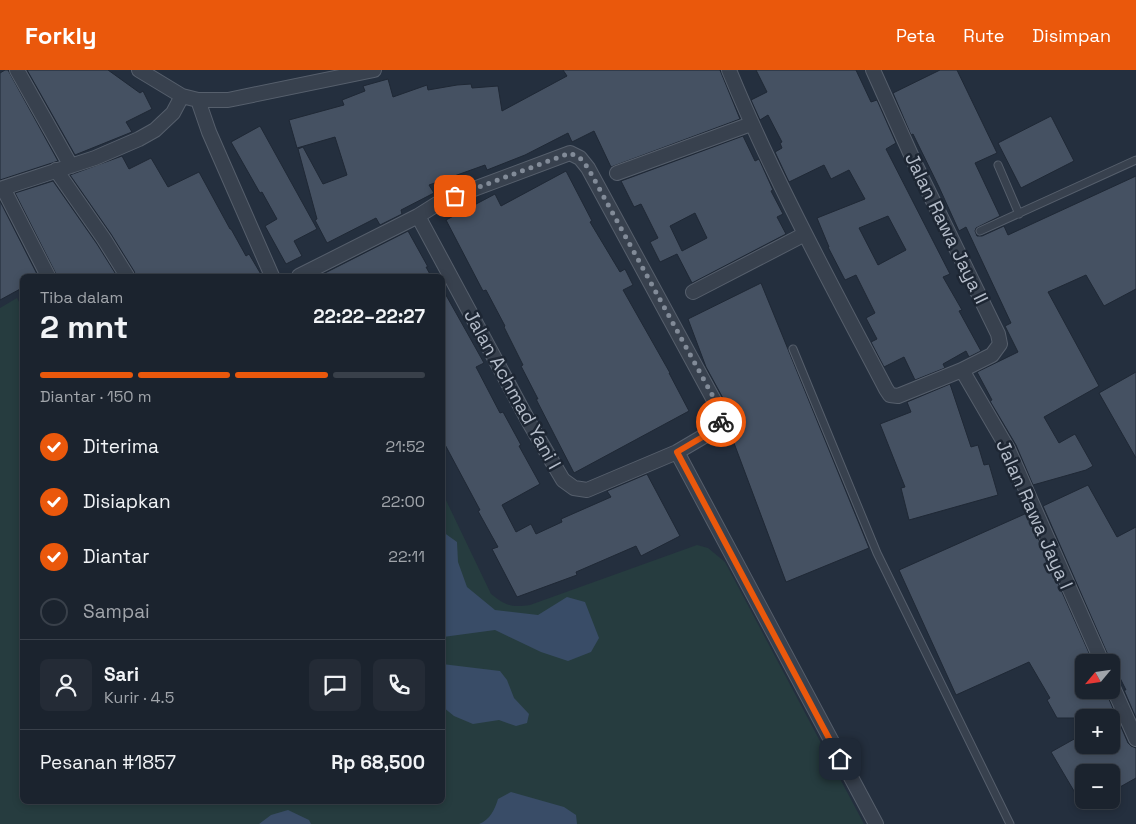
<!DOCTYPE html>
<html lang="id">
<head>
<meta charset="utf-8">
<style>
	:root { --surface:#1b232e; --page:#242b36; --text:#f1f3f6; --muted:#a0a4aa; --line:#39404a; --accent:#ea580c }
	body { margin:0; font-family:"Space Grotesk",sans-serif; background:var(--page); color:var(--text); height:100vh; display:flex; flex-direction:column; font-size:19px; white-space:nowrap }
	* { box-sizing:border-box; margin:0 }
	p { font-size:16px; color:var(--muted) }
	.icon { flex:none; width:28px; height:28px; fill:none; stroke:currentColor; stroke-width:2; stroke-linecap:round; stroke-linejoin:round }
	.map { position:relative; flex:1; overflow:hidden }
	.side { position:absolute; left:20px; top:204px; width:425px; height:530px; display:flex; flex-direction:column; background:var(--surface); border-radius:8px; box-shadow:0 2px 8px #0003,0 0 0 1px var(--line) }
	.side>* { flex:none }
	.needle { width:32px; rotate:241deg }
	.tools { position:absolute; left:1075px; top:584px; display:grid; gap:10px }
	.tools a { display:grid; place-items:center; width:45px; height:45px; border-radius:8px; background:var(--surface); box-shadow:0 2px 8px #0003,0 0 0 1px var(--line); font-size:25px }
	.pin { position:absolute; display:grid; place-items:center; width:42px; height:42px; color:#fff; margin:-21px; border-radius:10px; box-shadow:0 2px 8px #0006 }
	.courier { position:absolute; display:grid; place-items:center; width:50px; height:50px; margin:-25px; border:4px solid #ea580c; border-radius:50%; background:#fff; color:#222; box-shadow:0 1px 6px #0007 }
	.overview em { font-style:normal; font-weight:700 }
	.overview div { display:flex; flex-direction:column-reverse }
	.overview { display:flex; align-items:center; justify-content:space-between; height:85px; padding:0 20px }
	h1 { font-size:32px; font-weight:700; line-height:38px }
	.bar { display:grid; grid-template-columns:repeat(4,1fr); gap:8px 5px; align-content:center; height:60px; padding:0 20px }
	.bar i { height:6px; border-radius:4px; background:var(--line) }
	.bar .active { background:var(--accent) }
	.bar p { grid-column:span 4 }
	.line { display:flex; align-items:center; gap:12px; padding:0 20px; border-top:1px solid var(--line) }
	.line div { flex:1 }
	.round { display:grid; place-items:center; flex:none; width:52px; height:52px; border-radius:8px; background:var(--page) }
	ol { padding:0 20px; list-style:none }
	li { display:flex; align-items:center; gap:15px; height:55px }
	li p { margin-inline-start:auto }
	li .icon { padding:5px; border-radius:50%; background:var(--accent); color:#fff; stroke-width:4 }
	li:last-child { color:var(--muted) }
	li i { width:28px; height:28px; border:2px solid var(--line); border-radius:50% }
	header { display:flex; align-items:center; gap:30px; box-sizing:border-box; height:70px; padding:0 25px; background:var(--accent); color:#fff }
	header strong { font-size:24px }
	nav { display:flex; gap:28px; margin-inline-start:auto; font-size:18px }
	.map>svg:first-child { display:block }
	.green { fill:#263c3f }
	.water { fill:#394c67 }
	.building { fill:#455162; stroke:#1f2835; fill-rule:evenodd }
	.lines { fill:none; stroke-linecap:round; stroke-linejoin:round }
	.service-casing { stroke:#565f6c; stroke-width:9 }
	.minor-casing { stroke:#565f6c; stroke-width:16 }
	.service { stroke:#38414e; stroke-width:7 }
	.minor { stroke:#38414e; stroke-width:14 }
	.done { stroke:#828b98; stroke-width:5; stroke-dasharray:0 9 }
	.route { stroke:#ea580c; stroke-width:6 }
	.labels { text-anchor:middle; stroke-width:5; stroke-linejoin:round; paint-order:stroke }
	.street-label { font-size:19px; fill:#b4bcc9; stroke:#1d2633 }
</style>
</head>
<body>
<header>
<strong>Forkly</strong>
<nav><a>Peta</a><a>Rute</a><a>Disimpan</a></nav>
</header>
<div class="map">
<svg width="1136" height="754" viewBox="0 0 1136 754">
	<rect width="100%" height="100%" fill="#242f3e"/>
	<path class="green" d="M 17,228 L 22,238 L 22,731 L 442,731 L 443,424 L 491,524 C 505,535 511,538 530,535 L 697,475 L 708,478 L 725,492 L 864,754 L 0,754 L 0,238 Z"/>
	<path class="water" d="M 443,462 L 457,472 L 458,492 L 467,517 L 495,540 L 538,545 L 567,527 L 585,532 L 599,568 L 591,582 L 568,591 L 541,582 L 495,560 L 443,567 Z
		M 442,594 L 500,601 L 507,610 L 514,628 L 529,644 L 527,653 L 516,656 L 499,650 L 473,654 L 454,646 L 443,637 Z
		M 511,722 L 564,737 L 576,745 L 577,754 L 479,754 C 490,750 495,739 498,729 Z
		M 288,740 L 309,750 L 311,754 L 259,754 L 271,745 Z"/>
	<path class="building" d="M 5,0 L 8,0 L 58,91 L 0,110 L 0,3 Z
		M 27,0 L 108,0 L 140,23 L 143,21 L 152,39 L 126,52 L 132,62 L 75,85 Z
		M 563,0 L 720,0 L 740,49 L 611,97 L 594,61 L 572,72 L 568,63 L 525,85 L 487,100 L 485,95 L 429,115 L 434,123 L 401,140 L 402,144 L 380,155 L 376,148 L 327,173 L 315,150 L 317,149 L 298,79 L 303,77 L 323,114 L 347,105 L 335,67 L 297,78 L 289,50 L 344,35 L 342,30 L 365,21 L 363,16 L 388,9 L 393,27 L 427,15 L 428,20 L 457,15 L 471,14 L 472,18 L 498,16 L 502,41 L 567,6 Z
		M 756,0 L 856,0 L 871,32 L 877,30 L 896,73 L 886,79 L 950,204 L 943,207 L 962,240 L 959,241 L 981,281 L 969,287 L 966,281 L 943,294 L 945,298 L 915,310 L 904,287 L 884,297 L 871,272 L 877,269 L 866,248 L 875,243 L 856,205 L 845,210 L 828,177 L 829,177 L 817,148 L 865,129 L 849,100 L 831,109 L 824,95 L 789,112 L 775,82 L 782,78 L 780,73 L 782,72 L 768,45 L 760,50 L 751,30 L 767,22 ZM 888,146 L 906,180 L 878,195 L 859,158 Z
		M 940,0 L 957,0 L 997,83 L 975,93 L 1000,146 L 976,158 L 975,161 L 977,166 L 982,166 L 1004,156 L 1008,165 L 1136,106 L 1136,219 L 1104,236 L 1086,205 L 1048,222 L 1099,316 L 1044,347 L 1059,373 L 1075,364 L 1093,396 L 1086,400 L 1033,415 L 1016,375 L 990,331 L 992,330 L 977,302 L 1018,282 L 1005,256 L 1011,253 L 966,157 L 959,161 L 939,117 L 913,64 L 911,65 L 893,23 Z
		M 1051,46 L 1074,91 L 1021,118 L 998,73 Z
		M 260,56 L 317,159 L 294,171 L 302,186 L 286,194 L 265,156 L 277,149 L 262,122 L 260,123 L 231,72 Z
		M 743,66 L 755,91 L 759,89 L 773,120 L 771,121 L 783,144 L 777,147 L 786,164 L 692,213 L 677,184 L 660,192 L 650,172 L 658,168 L 641,134 L 634,137 L 621,111 ZM 695,143 L 707,168 L 682,181 L 670,156 Z
		M 122,86 L 129,99 L 151,88 L 168,117 L 199,102 L 230,159 L 231,159 L 246,186 L 249,184 L 262,206 L 136,206 L 134,201 L 111,164 L 70,105 Z
		M 566,101 L 592,151 L 590,152 L 620,202 L 625,199 L 633,215 L 623,220 L 670,303 L 669,303 L 689,341 L 574,403 L 536,329 L 538,329 L 521,296 L 523,295 L 504,257 L 505,256 L 486,220 L 483,221 L 446,150 L 495,124 L 501,136 Z
		M 53,111 L 97,174 L 117,206 L 57,206 L 15,123 Z
		M 0,131 L 38,206 L 22,206 L 22,218 L 0,230 Z
		M 408,161 L 428,197 L 426,197 L 431,206 L 319,206 Z
		M 761,213 L 869,478 L 786,512 L 728,357 L 731,346 L 730,341 L 706,297 L 688,249 Z
		M 442,218 L 484,293 L 476,297 L 500,343 L 503,342 L 521,375 L 519,376 L 540,414 L 502,435 L 516,462 L 531,454 L 536,464 L 562,452 L 561,449 L 611,427 L 607,421 L 647,404 L 680,466 L 641,486 L 636,476 L 576,502 L 577,505 L 517,527 L 492,479 L 498,477 L 478,441 L 480,440 L 442,369 Z
		M 1136,302 L 1136,388 L 1099,323 Z
		M 950,314 L 971,377 L 978,375 L 984,395 L 989,394 L 998,425 L 909,450 L 901,418 L 905,417 L 880,354 L 911,342 L 907,332 Z
		M 1088,415 L 1117,467 L 1136,457 L 1136,648 L 1124,620 L 1126,620 L 1112,592 L 1111,592 L 1043,436 Z
		M 1027,443 L 1093,592 L 1084,592 L 1084,620 L 1105,620 L 1128,673 L 1131,676 L 1136,678 L 1136,708 L 1111,722 L 1111,702 L 1084,702 L 1084,738 L 1051,682 L 1076,668 L 1080,675 L 1111,675 L 1111,648 L 1057,648 L 1047,630 L 1050,628 L 1029,592 L 956,625 L 899,500 Z"/>
	<g class="lines">
		<defs>
			<path id="service" d="M 998,95 L 1019,144
				M 980,161 L 1136,90
				M 793,279 L 877,483 L 1010,754"/>
			<path id="minor" d="M 17,0 L 71,96
				M 139,0 L 182,26 L 198,30 L 228,30 L 374,0
				M 729,0 C 774,110 831,214 886,319 L 890,325 L 898,326 L 962,300 L 992,285 L 1000,274 L 998,264 L 916,96 L 873,0
				M 198,30 L 209,62 L 272,206
				M 56,100 L 104,169 L 127,206
				M 617,103 L 751,54
				M 3,118 L 48,206
				M 0,119 L 95,88 L 139,69 L 155,60 L 173,43 L 182,26
				M 418,146 L 437,134 L 455,126 L 570,83 L 580,88 L 588,98 L 722,345 L 721,352 L 711,362 L 677,382
				M 299,206 L 418,146 L 530,354 L 563,410 L 574,418 L 587,420 L 677,382 L 876,754
				M 693,222 L 805,164
				M 962,300 L 1008,379 L 1102,592
				M 1111,613 L 1136,669"/>
		</defs>
		<use href="#service" class="service-casing"/>
		<use href="#minor" class="minor-casing"/>
		<use href="#service" class="service"/>
		<use href="#minor" class="minor"/>
	</g>
	<g class="lines">
		<path class="done" d="M 455,126 L 570,83 L 580,88 L 588,98 L 721,341 L 721,352"/>
		<path class="route" d="M 721,352 L 711,362 L 677,382 L 840,689"/>
	</g>
	<g class="labels">
		<g class="street-label">
			<text transform="translate(947 158) rotate(64)" y="7">Jalan Rawa Jaya II</text>
			<text transform="translate(513 319) rotate(61)" y="7">Jalan Achmad Yani I</text>
			<text transform="translate(1035 444) rotate(66)" y="7">Jalan Rawa Jaya I</text>
		</g>
	</g>
</svg>
<div class="tools">
<a><svg class="needle" viewBox="-14 -14 28 28"><path d="M0-13l5 13h-10z" fill="#e53935"/><path d="M0 13l5-13h-10z" fill="#a0a4aa"/></svg></a>
<a>+</a>
<a>−</a>
</div>
<div class="pin" style="left:455px;top:126px;background:#ea580c"><svg class="icon" aria-label="bag" viewBox="0 0 24 24"><path d="M5 8h14l-1 12H6zM9 8a3 3 0 0 1 6 0"/></svg></div>
<div class="pin" style="left:840px;top:689px;background:#1f2937"><svg class="icon" aria-label="home" viewBox="0 0 24 24"><path d="M3 11l9-7 9 7M6 9v11h12V9"/></svg></div>
<div class="courier" style="left:721px;top:352px"><svg class="icon" aria-label="bike" viewBox="0 0 24 24"><circle cx="6" cy="16" r="4"/><circle cx="18" cy="16" r="4"/><path d="M6 16l4-8h5l3 8M10 8l3 8H6M13 5h3"/></svg></div>
<section class="side">
<div class="overview"><div><h1>2 mnt</h1><p>Tiba dalam</p></div><em>22:22–22:27</em></div>
<div class="bar"><i class="active"></i><i class="active"></i><i class="active"></i><i></i><p>Diantar · 150 m</p></div>
<ol>
<li><svg class="icon" aria-label="check" viewBox="0 0 24 24"><path d="M5 12l5 5 9-10"/></svg>Diterima<p>21:52</p></li>
<li><svg class="icon" aria-label="check" viewBox="0 0 24 24"><path d="M5 12l5 5 9-10"/></svg>Disiapkan<p>22:00</p></li>
<li><svg class="icon" aria-label="check" viewBox="0 0 24 24"><path d="M5 12l5 5 9-10"/></svg>Diantar<p>22:11</p></li>
<li><i></i>Sampai</li>
</ol>
<div class="line" style="height:90px"><a class="round"><svg class="icon" aria-label="person" viewBox="0 0 24 24"><circle cx="12" cy="8" r="4"/><path d="M4 21q1-7 8-7t8 7"/></svg></a><div><b>Sari</b><p>Kurir · 4.5</p></div><a class="round"><svg class="icon" aria-label="chat" viewBox="0 0 24 24"><path d="M4 5h16v11H9l-5 4z"/></svg></a><a class="round"><svg class="icon" aria-label="phone" viewBox="0 0 24 24"><path d="M5 4h4l2 5-3 2q2 4 5 5l2-3 5 2v4C11 20 4 13 5 4z"/></svg></a></div>
<div class="line" style="height:65px"><div>Pesanan #1857</div><b>Rp 68,500</b></div>
</section>
</div>
</body>
</html>
